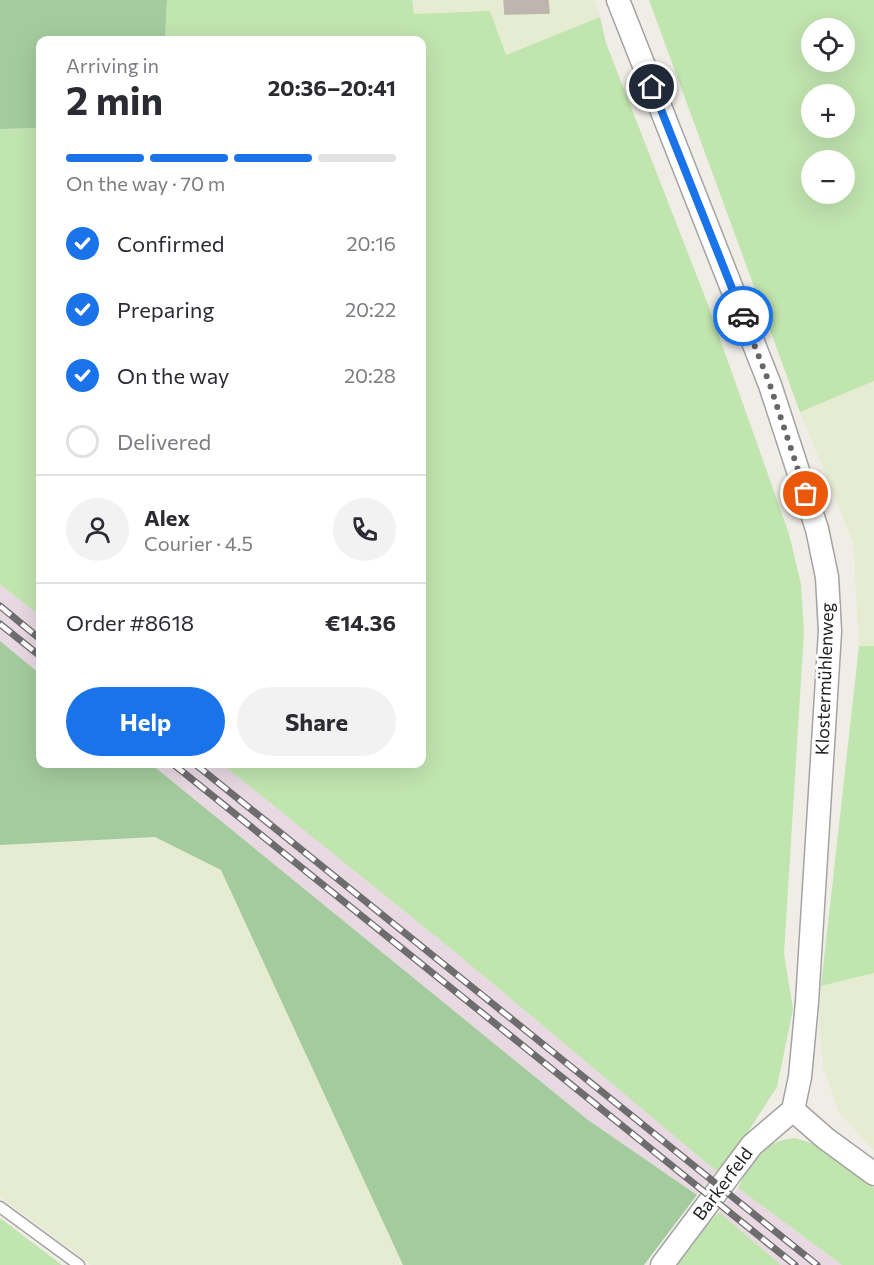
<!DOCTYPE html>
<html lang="en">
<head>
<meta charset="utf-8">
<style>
	:root { --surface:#fff; --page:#f2f2f3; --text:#2b2b33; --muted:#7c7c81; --line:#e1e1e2; --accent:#1a73e8 }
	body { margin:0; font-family:Commissioner,sans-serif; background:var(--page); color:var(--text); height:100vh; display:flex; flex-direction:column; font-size:22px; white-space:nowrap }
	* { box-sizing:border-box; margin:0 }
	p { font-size:20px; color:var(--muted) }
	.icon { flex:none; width:33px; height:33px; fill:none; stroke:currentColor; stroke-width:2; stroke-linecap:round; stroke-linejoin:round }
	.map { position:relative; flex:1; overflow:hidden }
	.panel { position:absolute; left:36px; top:36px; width:390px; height:732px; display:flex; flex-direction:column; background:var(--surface); border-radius:12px; box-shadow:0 6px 24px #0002 }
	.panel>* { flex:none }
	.fabs { position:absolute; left:801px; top:18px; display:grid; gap:12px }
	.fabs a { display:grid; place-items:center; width:54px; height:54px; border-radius:50%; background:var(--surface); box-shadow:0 6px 24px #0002; font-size:30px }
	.pin { position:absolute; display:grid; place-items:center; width:51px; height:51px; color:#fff; margin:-26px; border:3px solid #fff; border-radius:50%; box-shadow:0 2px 6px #0007 }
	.courier { position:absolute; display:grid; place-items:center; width:60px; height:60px; margin:-30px; border:4px solid #1a73e8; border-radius:50%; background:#fff; color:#222; box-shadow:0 2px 8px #0007 }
	.overview em { font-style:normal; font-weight:700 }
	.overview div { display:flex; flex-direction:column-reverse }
	.overview { display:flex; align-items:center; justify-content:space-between; height:102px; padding:0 30px }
	h1 { font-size:39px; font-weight:700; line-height:45px }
	.bar { display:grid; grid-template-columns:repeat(4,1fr); gap:9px 6px; align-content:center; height:72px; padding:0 30px }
	.bar i { height:8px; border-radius:4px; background:var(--line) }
	.bar .on { background:var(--accent) }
	.bar p { grid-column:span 4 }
	.line { display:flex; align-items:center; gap:15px; padding:0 30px; border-top:2px solid var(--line) }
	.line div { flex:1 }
	.round { display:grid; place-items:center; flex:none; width:63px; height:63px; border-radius:32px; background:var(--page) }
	ol { padding:0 30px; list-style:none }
	li { display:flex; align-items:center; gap:18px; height:66px }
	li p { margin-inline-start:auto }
	li .icon { padding:6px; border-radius:50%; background:var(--accent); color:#fff; stroke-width:4 }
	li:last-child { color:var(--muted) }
	li i { width:33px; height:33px; border:3px solid var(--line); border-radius:50% }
	.cta { display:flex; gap:12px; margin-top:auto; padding:12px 30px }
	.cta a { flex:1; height:69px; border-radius:36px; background:var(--accent); color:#fff; font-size:24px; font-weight:700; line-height:69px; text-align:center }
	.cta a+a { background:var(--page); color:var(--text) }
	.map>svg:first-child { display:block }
	.industrial { fill:#e7d8e2 }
	.farmland { fill:#e6ecd2 }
	.grass { fill:#c1e5af; fill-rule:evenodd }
	.forest { fill:#a4cb9d }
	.building { fill:#bcb6af; stroke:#bfb6a9; stroke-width:1.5 }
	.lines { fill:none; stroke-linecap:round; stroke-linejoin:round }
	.service-casing { stroke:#a3a3a3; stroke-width:13 }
	.minor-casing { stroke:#a3a3a3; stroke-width:25 }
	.service { stroke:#fff; stroke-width:10 }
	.minor { stroke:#fff; stroke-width:22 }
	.rail-casing { stroke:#6d6d6d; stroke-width:7 }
	.rail { stroke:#fff; stroke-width:4.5; stroke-dasharray:14; stroke-linecap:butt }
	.done { stroke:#686765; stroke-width:6; stroke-dasharray:0 10.8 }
	.route { stroke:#1a73e8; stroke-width:8 }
	.labels { text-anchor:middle; stroke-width:6; stroke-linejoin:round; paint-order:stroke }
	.street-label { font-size:18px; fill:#1f1f1f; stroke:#fff }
</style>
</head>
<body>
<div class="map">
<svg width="874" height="1265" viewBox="0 0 874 1265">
	<rect width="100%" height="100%" fill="#efede6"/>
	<path class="industrial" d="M 0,584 L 40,616 L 40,674 L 0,641 Z
		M 151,764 L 222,764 L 461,957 L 716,1171 L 697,1195 L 588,1120 Z
		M 738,1188 L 842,1265 L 781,1265 L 719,1212 Z"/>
	<path class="farmland" d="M 412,0 L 594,0 L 600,17 L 505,56 L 490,11 L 414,14 Z
		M 874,381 L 874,646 L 859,646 L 853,542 L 800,412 Z
		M 155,837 L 221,869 L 403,1265 L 92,1265 L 0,1197 L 0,845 Z
		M 874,973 L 874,1151 L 839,1112 L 823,1067 L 819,1020 L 821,986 Z"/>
	<path class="grass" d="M 167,0 L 412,0 L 414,14 L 490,11 L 506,55 L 600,17 L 606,43 L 707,302 L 789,534 L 801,584 L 804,632 L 784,954 L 793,1009 L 777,1087 L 731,1158 L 716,1171 L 461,957 L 222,764 L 422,764 L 422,40 L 165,40 Z
		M 649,0 L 874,0 L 874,381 L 800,412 ZM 812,28 L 844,28 L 844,62 L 812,62 ZM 812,94 L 844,94 L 844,128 L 812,128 ZM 844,160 L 844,194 L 812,194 L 812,160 Z
		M 40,128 L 40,616 L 0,584 L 0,129 Z
		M 859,646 L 874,646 L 874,973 L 821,986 Z
		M 795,1138 L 814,1144 L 874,1188 L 874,1265 L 842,1265 L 738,1188 C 753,1160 760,1142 795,1138 Z
		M 719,1212 L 781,1265 L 672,1265 Z
		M 0,1218 L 62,1265 L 0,1265 Z"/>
	<path class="forest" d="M 0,0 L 167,0 L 165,40 L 40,40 L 40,128 L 0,129 Z
		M 0,641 L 40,674 L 40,764 L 151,764 L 588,1120 L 697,1195 L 644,1265 L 403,1265 L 221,870 L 155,837 L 0,845 Z"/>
	<path class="building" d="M 504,0 L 548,0 L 549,13 L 505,14 Z"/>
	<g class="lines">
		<defs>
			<path id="service" d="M 0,1207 L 79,1265"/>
			<path id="minor" d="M 618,0 L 770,385 L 817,529 L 827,577 L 830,631 L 807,1002 L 800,1077 L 793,1110
				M 793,1110 L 825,1138 L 874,1174
				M 662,1265 L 752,1145 L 793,1110"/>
		</defs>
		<use href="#service" class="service-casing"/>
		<use href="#minor" class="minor-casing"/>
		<use href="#service" class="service"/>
		<use href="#minor" class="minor"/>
		<defs>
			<path id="rail" d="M 0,606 L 40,639
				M 0,624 L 40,656
				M 173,764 L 795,1265
				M 195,764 L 817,1265"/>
		</defs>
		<use href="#rail" class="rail-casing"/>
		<use href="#rail" class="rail"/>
	</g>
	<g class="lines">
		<path class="done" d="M 743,316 L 770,385 L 806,494"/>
		<path class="route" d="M 652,87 L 743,316"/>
	</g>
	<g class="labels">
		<g class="street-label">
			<text transform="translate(825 679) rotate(-88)" y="6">Klostermühlenweg</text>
			<text transform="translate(723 1184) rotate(-53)" y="6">Barkerfeld</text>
		</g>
	</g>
</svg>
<div class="fabs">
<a><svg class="icon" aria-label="locate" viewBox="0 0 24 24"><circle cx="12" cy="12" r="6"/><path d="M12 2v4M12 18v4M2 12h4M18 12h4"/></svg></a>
<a>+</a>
<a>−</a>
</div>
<div class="pin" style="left:806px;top:494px;background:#ea580c"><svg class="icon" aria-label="bag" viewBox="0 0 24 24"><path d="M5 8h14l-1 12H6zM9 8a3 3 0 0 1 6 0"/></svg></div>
<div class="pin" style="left:652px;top:87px;background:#1f2937"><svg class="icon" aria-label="home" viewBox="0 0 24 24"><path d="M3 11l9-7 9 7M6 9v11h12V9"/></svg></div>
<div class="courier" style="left:743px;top:316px"><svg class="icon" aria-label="car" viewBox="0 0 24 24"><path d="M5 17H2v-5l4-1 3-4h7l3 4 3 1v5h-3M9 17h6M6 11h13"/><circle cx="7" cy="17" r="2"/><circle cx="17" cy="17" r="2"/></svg></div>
<section class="panel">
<div class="overview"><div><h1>2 min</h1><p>Arriving in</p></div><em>20:36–20:41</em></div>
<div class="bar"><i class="on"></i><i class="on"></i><i class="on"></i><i></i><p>On the way · 70 m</p></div>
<ol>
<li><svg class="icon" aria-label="check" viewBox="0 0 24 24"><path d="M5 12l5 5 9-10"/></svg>Confirmed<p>20:16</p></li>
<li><svg class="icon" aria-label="check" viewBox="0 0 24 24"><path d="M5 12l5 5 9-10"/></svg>Preparing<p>20:22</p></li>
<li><svg class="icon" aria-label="check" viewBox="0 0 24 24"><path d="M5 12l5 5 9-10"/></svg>On the way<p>20:28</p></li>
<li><i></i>Delivered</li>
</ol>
<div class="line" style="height:108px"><a class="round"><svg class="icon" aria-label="person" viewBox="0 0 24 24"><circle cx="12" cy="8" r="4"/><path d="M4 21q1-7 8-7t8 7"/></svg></a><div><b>Alex</b><p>Courier · 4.5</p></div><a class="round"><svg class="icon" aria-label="phone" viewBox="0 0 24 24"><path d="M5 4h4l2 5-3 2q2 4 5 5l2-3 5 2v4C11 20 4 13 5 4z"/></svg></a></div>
<div class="line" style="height:78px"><div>Order #8618</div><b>€14.36</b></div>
<div class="cta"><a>Help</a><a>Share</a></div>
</section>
</div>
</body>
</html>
